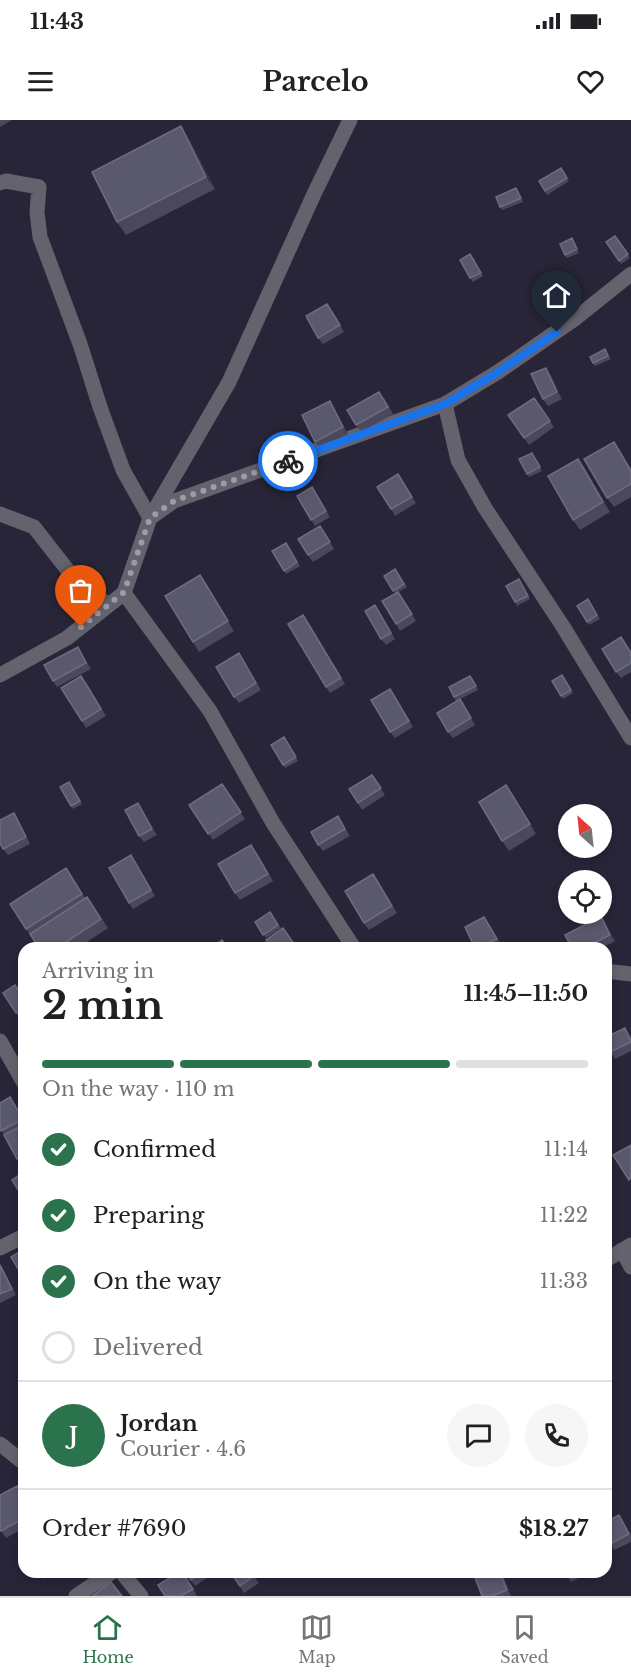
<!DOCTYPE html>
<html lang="en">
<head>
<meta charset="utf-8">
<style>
	:root { --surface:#fff; --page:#f6f6f6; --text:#202124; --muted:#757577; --line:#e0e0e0; --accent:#2b734d }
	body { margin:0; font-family:"Libre Baskerville",serif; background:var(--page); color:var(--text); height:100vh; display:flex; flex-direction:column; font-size:22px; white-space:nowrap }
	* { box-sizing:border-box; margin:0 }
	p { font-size:20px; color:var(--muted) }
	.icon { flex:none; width:33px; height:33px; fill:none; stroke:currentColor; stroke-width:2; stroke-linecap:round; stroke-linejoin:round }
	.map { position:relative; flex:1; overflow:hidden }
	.details { position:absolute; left:18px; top:822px; width:594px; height:636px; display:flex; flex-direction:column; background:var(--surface); border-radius:18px; box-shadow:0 3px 9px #0003 }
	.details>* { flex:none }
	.needle { width:39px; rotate:333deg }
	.controls { position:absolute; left:558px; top:684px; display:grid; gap:12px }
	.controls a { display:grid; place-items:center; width:54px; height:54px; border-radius:50%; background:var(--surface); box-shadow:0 3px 9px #0003; font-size:30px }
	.pin { position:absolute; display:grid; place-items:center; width:51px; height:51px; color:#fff; margin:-62px -26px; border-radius:50% 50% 50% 0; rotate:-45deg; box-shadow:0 0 6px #0007 }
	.pin .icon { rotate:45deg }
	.courier { position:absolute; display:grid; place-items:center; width:60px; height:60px; margin:-30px; border:4px solid #1a73e8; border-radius:50%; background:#fff; color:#222; box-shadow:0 2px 8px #0007 }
	.summary em { font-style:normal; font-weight:700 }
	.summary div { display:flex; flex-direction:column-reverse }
	.summary { display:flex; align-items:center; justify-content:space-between; height:102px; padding:0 24px }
	h1 { font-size:39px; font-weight:700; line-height:45px }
	.bar { display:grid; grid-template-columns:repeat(4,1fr); gap:9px 6px; align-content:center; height:72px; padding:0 24px }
	.bar i { height:8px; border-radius:4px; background:var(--line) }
	.bar .selected { background:var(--accent) }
	.bar p { grid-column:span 4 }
	.line { display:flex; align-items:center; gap:15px; padding:0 24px; border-top:2px solid var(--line) }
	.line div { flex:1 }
	.round { display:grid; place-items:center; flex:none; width:63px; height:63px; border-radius:32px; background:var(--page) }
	ol { padding:0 24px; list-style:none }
	li { display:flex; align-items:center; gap:18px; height:66px }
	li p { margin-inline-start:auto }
	li .icon { padding:6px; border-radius:50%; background:var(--accent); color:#fff; stroke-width:4 }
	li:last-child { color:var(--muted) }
	li i { width:33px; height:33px; border:3px solid var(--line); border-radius:50% }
	.status { display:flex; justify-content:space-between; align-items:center; height:42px; padding:0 30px; background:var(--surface); direction:ltr }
	.status svg { height:16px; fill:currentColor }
	header { display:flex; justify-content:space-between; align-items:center; height:78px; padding:0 24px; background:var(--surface); font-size:27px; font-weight:700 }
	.menu { display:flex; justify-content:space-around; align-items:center; height:84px; border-top:2px solid var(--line); background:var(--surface); font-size:16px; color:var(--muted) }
	.menu a { display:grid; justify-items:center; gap:3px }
	.menu .selected { color:var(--accent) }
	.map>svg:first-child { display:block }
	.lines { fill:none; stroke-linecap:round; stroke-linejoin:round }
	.street { stroke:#64636d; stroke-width:15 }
	.wall { fill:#4a485c }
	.shaded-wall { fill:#363348 }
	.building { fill:#5a586c; stroke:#6e6c7f; stroke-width:1.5 }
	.done { stroke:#9d9bab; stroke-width:6; stroke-dasharray:0 10.8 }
	.route { stroke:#1a73e8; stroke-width:8 }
</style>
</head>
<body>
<div class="status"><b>11:43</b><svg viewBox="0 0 49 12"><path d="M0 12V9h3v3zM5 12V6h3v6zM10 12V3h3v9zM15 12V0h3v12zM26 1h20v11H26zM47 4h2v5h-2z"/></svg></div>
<header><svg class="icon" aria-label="menu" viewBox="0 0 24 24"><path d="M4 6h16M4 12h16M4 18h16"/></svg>Parcelo<svg class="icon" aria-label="heart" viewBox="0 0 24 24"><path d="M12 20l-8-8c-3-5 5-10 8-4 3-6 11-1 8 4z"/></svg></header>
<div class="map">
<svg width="631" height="1476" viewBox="0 0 631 1476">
	<rect width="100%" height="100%" fill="#282539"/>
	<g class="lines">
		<path class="street" d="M 0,63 L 6,61 L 39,67 L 37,92 L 40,117 L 80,224 L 100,287 L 123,350 L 150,398
			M 445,284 L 458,340 L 485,388 L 562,505 L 631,618
			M 0,394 L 34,407 L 80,466 L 109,485
			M 153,396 L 174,381 L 445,284 L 498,252 L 576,198 L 631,154
			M 124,473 L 210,591 L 273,703 L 354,828
			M 0,555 L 67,518 L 124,473 L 150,398 L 229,262 L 314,74 L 350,0
			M 606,851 L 631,854
			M 0,921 L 24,963
			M 0,1128 L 24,1116
			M 622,1130 L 631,1147
			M 606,1140 L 631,1125
			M 0,1324 L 24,1343
			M 123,1454 L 141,1476
			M 76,1476 L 112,1452"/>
	</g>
	<path class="wall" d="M 0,0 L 12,0 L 0,7 Z
		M 189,19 L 215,69 L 126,115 L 117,102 Z
		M 561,48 L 569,61 L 547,75 L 539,61 Z
		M 516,68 L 523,82 L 502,90 L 500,87 Z
		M 615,116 L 630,138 L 621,144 L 606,122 Z
		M 572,118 L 579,133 L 567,138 L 565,135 Z
		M 473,137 L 483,156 L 473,162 L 470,158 Z
		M 559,154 L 575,178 L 555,192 L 538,167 Z
		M 332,191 L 344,212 L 323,224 L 318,218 Z
		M 605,229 L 611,239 L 595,246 L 593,243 Z
		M 550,254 L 562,279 L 548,286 L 543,279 Z
		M 384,278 L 393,294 L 361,312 L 356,305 Z
		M 534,278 L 554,307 L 529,325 L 508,295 Z
		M 334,288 L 348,314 L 320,328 L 315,322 Z
		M 620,331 L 631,349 L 631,377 L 614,387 L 607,378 Z
		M 532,333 L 542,351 L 529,357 L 527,354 Z
		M 578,339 L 585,348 L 610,392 L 580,410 L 573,400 Z
		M 398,354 L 416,383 L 395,396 L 391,389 Z
		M 316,374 L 330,397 L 315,406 L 311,400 Z
		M 320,406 L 334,429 L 313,442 L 308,435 Z
		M 286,423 L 300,446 L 286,454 L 272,431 Z
		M 395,449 L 407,467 L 398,472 L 416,501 L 400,511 L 396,504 L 395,473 L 393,471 Z
		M 200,455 L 234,511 L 199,532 L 193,522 Z
		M 519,459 L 530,479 L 517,486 L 515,482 Z
		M 588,479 L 600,499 L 589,505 L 577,486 Z
		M 379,492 L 395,519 L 386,525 L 381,519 Z
		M 303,495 L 345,564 L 330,573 L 326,567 Z
		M 626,524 L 631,532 L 631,552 L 621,558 L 616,552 Z
		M 78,527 L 91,549 L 57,567 L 53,561 Z
		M 239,533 L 261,570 L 239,583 L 234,577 Z
		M 562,555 L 573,573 L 563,579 L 552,561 Z
		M 473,560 L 478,570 L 456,581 L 454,577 Z
		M 86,562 L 106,596 L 86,608 L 82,601 Z
		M 395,576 L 413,607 L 395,618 L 390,612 Z
		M 464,586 L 475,605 L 453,618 L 448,612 Z
		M 284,617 L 298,641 L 285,648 L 271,625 Z
		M 372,655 L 385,675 L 362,690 L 349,669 Z
		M 69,662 L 82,684 L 73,689 L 71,686 Z
		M 222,664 L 245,699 L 213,720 L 189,685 Z
		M 513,675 L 536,714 L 509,731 L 502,721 Z
		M 138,683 L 157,715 L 144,722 L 139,716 Z
		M 14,693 L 18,700 L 30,724 L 8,735 L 3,729 Z
		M 338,696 L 350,716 L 323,731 L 318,725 Z
		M 256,731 L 273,761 L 240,780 L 235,773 Z
		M 131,735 L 155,776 L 133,789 L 129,783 Z
		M 66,748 L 85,778 L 87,777 L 108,808 L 78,828 L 39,828 L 26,809 Z
		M 373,754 L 397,793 L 369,810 L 364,803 Z
		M 270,792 L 281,808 L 266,818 L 255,802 Z
		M 601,796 L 605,803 L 615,821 L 602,828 L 572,828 Z
		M 488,804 L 502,826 L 497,828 L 475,828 Z
		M 3,873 L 24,878 L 24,893 L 18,896 Z
		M 625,908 L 631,917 L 631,931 L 615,939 L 610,932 Z
		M 10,977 L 24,1000 L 24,1007 L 23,1008 L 24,1010 L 24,1045 L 22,1046 L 0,1008 Z
		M 0,1143 L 16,1175 L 0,1183 Z
		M 17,1366 L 24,1376 L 24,1408 L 6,1418 L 0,1409 Z
		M 619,1395 L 631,1415 L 631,1422 L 614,1430 L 610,1424 Z
		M 39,1452 L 54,1452 L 44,1459 Z
		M 185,1452 L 216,1452 L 195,1466 Z
		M 230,1452 L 251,1452 L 259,1463 L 244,1473 Z
		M 502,1452 L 511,1476 L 482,1476 Z
		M 564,1452 L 591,1452 L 571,1462 Z
		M 186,1457 L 197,1476 L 165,1476 Z"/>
	<path class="shaded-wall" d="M 181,6 L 189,19 L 215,69 L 206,57 Z
		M 546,248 L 550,254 L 562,279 L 557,272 Z
		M 330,281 L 334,288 L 348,314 L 343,307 Z
		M 578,339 L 585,348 L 610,392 L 603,382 Z
		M 200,455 L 207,464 L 234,511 L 228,501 Z
		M 138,683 L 142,689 L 157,715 L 152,709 Z
		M 601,796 L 605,803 L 615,821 L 610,815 Z
		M 619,1395 L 624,1401 L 631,1416 L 629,1414 Z
		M 500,1452 L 502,1452 L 511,1476 L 507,1470 Z"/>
	<path class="building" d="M 181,6 L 206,57 L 117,102 L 92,52 Z
		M 561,48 L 567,58 L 545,71 L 539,61 Z
		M 516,68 L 521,78 L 500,87 L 496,77 Z
		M 615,116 L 628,134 L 619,141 L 606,122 Z
		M 572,118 L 577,129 L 565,135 L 560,124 Z
		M 470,134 L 481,153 L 470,158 L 460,140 Z
		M 559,154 L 571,172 L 550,185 L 538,167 Z
		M 327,184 L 340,205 L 318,218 L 306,196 Z
		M 605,229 L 608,236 L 593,243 L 590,237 Z
		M 546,248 L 557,272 L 543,279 L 531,254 Z
		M 379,272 L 388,287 L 356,305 L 347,290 Z
		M 534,278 L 550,301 L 524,318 L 508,295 Z
		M 330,281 L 343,307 L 315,322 L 302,295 Z
		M 614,322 L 631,351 L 631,364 L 607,378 L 584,339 Z
		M 532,333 L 540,347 L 527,354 L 519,339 Z
		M 578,339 L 603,382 L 573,400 L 548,356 Z
		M 398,354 L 412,377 L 391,389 L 377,367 Z
		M 312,367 L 326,391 L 311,400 L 297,376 Z
		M 320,406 L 330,422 L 308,435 L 298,419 Z
		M 286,423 L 297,442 L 284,451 L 272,431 Z
		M 395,449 L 404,464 L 393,471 L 384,456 Z
		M 200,455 L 228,501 L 193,522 L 165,476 Z
		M 519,459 L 528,476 L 515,482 L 506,466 Z
		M 398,472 L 412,494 L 396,504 L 382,481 Z
		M 588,479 L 597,495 L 587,502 L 577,486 Z
		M 375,485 L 391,513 L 381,519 L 365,491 Z
		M 303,495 L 341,558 L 326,567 L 288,504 Z
		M 621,517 L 631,533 L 631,543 L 616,552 L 602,529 Z
		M 78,527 L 86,543 L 53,561 L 44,545 Z
		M 239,533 L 256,563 L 234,577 L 216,547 Z
		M 562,555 L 571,570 L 561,576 L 552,561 Z
		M 81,556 L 101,589 L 82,601 L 61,568 Z
		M 470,556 L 476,566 L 454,577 L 449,567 Z
		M 390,569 L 409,601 L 390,612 L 371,580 Z
		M 460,579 L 471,598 L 448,612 L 437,593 Z
		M 284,617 L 296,637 L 283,645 L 271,625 Z
		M 372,655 L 381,668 L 358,683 L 349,669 Z
		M 69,662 L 80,681 L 71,686 L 60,667 Z
		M 222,664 L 241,692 L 208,714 L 189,685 Z
		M 506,665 L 530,704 L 502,721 L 479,682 Z
		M 138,683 L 152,709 L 139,716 L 125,690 Z
		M 14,693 L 26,717 L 3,729 L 0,723 L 0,700 Z
		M 338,696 L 345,709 L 318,725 L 311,712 Z
		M 251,725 L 268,754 L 235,773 L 218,744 Z
		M 131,735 L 151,770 L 129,783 L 109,748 Z
		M 66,748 L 82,774 L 26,809 L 10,784 Z
		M 373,754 L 392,786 L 364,803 L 345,771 Z
		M 87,777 L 101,799 L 57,828 L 39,828 L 30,814 Z
		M 270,792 L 278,805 L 263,815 L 255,802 Z
		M 601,796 L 610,815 L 584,828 L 572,828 L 565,815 Z
		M 484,797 L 497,819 L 475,828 L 465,807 Z
		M 283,808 L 297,828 L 272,828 L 266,820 Z
		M 222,820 L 227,828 L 211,828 Z
		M 15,865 L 24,878 L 24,888 L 16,893 L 3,873 Z
		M 625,908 L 631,922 L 610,932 L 606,923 L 606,917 Z
		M 10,977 L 23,999 L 1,1011 L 0,1008 L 0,983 Z
		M 21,1006 L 24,1011 L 24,1035 L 17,1039 L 4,1015 Z
		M 631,1025 L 631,1058 L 629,1060 L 613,1035 Z
		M 24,1052 L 24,1079 L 12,1060 Z
		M 24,1129 L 24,1159 L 11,1137 Z
		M 0,1145 L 12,1169 L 0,1174 Z
		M 17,1366 L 24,1378 L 24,1398 L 1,1411 L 0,1409 L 0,1375 Z
		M 619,1395 L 629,1414 L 610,1424 L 606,1416 L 606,1402 Z
		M 179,1452 L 182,1452 L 193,1469 L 181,1476 L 165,1476 L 158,1465 Z
		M 185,1452 L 202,1452 L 191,1460 Z
		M 230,1452 L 251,1452 L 254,1456 L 240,1466 Z
		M 481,1452 L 500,1452 L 507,1470 L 492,1476 L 482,1476 L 474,1455 Z
		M 564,1452 L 573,1452 L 566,1456 Z
		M 111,1462 L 122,1476 L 92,1476 Z"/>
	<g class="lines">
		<path class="done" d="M 81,507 L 124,472 L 150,398 L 174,381 L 288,341"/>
		<path class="route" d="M 288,341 L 445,284 L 498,252 L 557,212"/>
	</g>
</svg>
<div class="controls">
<a><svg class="needle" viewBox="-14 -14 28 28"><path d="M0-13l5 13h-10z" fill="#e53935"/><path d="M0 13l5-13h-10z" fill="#757577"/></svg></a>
<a><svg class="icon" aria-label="locate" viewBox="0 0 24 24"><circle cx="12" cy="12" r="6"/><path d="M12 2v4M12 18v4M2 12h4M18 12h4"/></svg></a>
</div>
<div class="pin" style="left:81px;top:507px;background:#ea580c"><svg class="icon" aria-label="bag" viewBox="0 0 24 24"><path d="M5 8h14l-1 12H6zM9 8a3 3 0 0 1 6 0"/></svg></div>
<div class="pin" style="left:557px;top:212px;background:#1f2937"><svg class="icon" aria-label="home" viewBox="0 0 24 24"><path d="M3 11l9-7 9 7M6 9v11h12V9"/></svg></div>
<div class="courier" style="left:288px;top:341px"><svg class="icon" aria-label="bike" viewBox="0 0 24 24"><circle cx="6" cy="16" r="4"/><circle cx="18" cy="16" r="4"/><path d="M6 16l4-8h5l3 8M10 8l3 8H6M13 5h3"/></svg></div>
<section class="details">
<div class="summary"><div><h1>2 min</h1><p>Arriving in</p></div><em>11:45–11:50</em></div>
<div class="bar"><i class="selected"></i><i class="selected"></i><i class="selected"></i><i></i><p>On the way · 110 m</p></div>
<ol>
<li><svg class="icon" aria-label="check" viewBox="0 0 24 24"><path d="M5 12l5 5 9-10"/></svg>Confirmed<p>11:14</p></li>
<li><svg class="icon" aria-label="check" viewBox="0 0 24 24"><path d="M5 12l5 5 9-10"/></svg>Preparing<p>11:22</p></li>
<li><svg class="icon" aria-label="check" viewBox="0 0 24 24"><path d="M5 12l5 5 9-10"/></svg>On the way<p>11:33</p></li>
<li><i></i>Delivered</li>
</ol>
<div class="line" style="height:108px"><b class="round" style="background:var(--accent);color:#fff">J</b><div><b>Jordan</b><p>Courier · 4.6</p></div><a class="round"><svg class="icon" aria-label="chat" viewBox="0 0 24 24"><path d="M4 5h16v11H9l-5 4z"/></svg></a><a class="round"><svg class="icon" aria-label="phone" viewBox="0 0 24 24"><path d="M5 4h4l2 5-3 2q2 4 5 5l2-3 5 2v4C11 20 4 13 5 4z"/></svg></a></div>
<div class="line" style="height:78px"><div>Order #7690</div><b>$18.27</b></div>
</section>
</div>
<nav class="menu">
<a class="selected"><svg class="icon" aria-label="home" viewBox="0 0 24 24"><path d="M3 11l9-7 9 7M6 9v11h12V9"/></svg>Home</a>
<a><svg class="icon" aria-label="map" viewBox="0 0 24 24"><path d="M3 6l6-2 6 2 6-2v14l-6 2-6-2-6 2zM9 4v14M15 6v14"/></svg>Map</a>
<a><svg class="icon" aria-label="saved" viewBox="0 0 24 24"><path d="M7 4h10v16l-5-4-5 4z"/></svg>Saved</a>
</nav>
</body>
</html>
